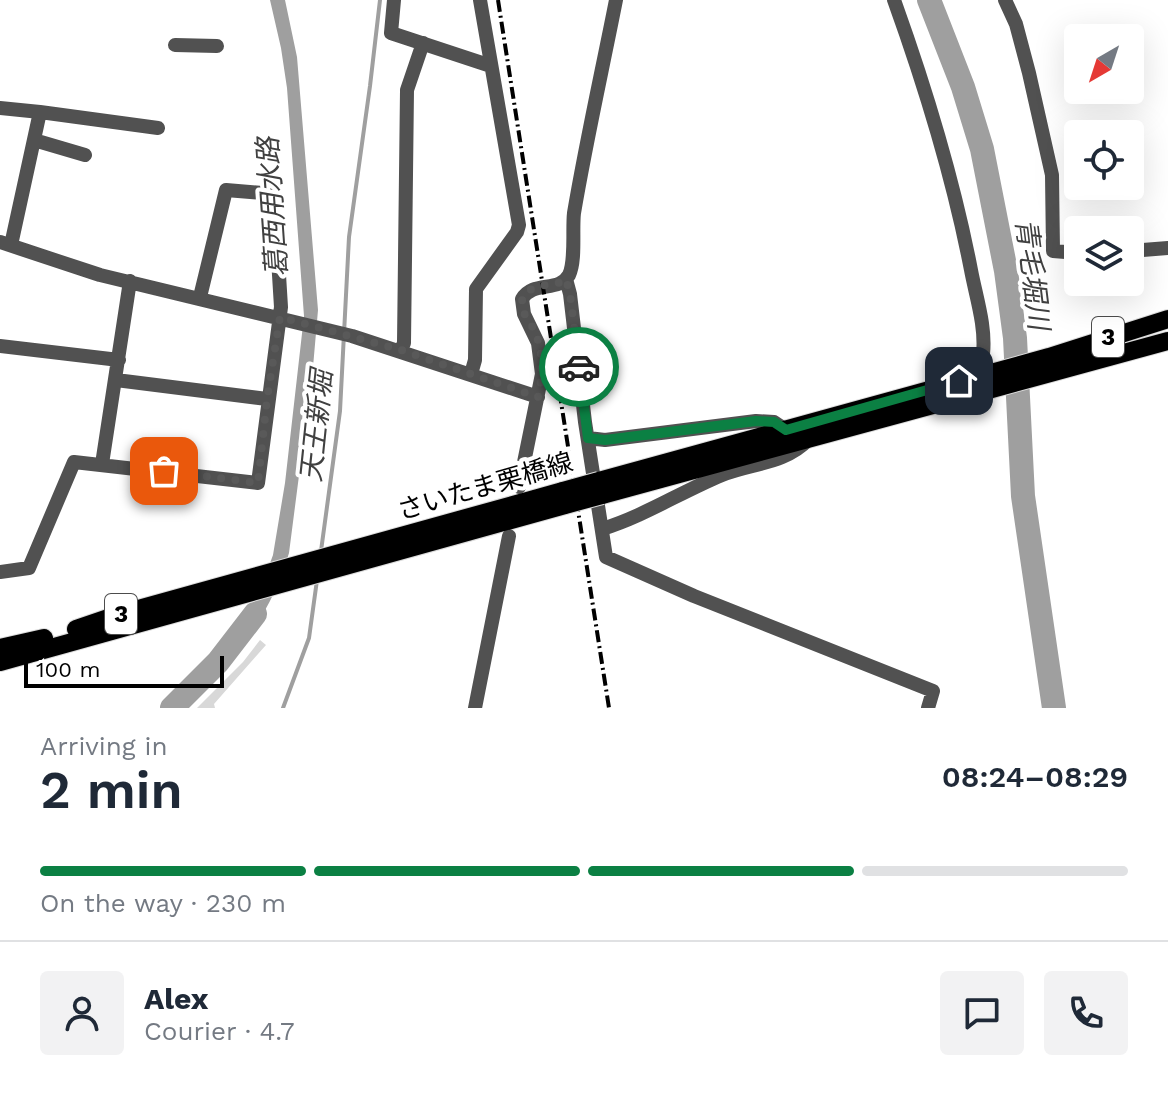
<!DOCTYPE html>
<html lang="en">
<head>
<meta charset="utf-8">
<style>
	:root { --surface:#fff; --page:#f2f2f3; --text:#1f2937; --muted:#747a83; --line:#e0e1e3; --accent:#0b8043 }
	body { margin:0; font-family:"Work Sans","Noto Sans JP",sans-serif; background:var(--page); color:var(--text); height:100vh; display:flex; flex-direction:column; font-size:30px; white-space:nowrap }
	* { box-sizing:border-box; margin:0 }
	p { font-size:26px; color:var(--muted) }
	.icon { flex:none; width:44px; height:44px; fill:none; stroke:currentColor; stroke-width:2; stroke-linecap:round; stroke-linejoin:round }
	.map { position:relative; height:708px; overflow:hidden }
	.sheet { display:flex; flex-direction:column; background:var(--surface); flex:1 }
	.sheet>* { flex:none }
	.needle { width:52px; rotate:219deg }
	.buttons { position:absolute; left:1064px; top:24px; display:grid; gap:16px }
	.buttons a { display:grid; place-items:center; width:80px; height:80px; border-radius:8px; background:var(--surface); box-shadow:0 8px 32px #0002; font-size:40px }
	.scale { position:absolute; left:24px; bottom:20px; width:200px; box-sizing:border-box; padding-left:8px; border:4px solid #000; border-top:0; font-size:22px; line-height:28px; white-space:nowrap; color:#000; -webkit-text-stroke:6px #fff; paint-order:stroke }
	.pin { position:absolute; display:grid; place-items:center; width:68px; height:68px; color:#fff; margin:-34px; border-radius:16px; box-shadow:0 4px 12px #0006 }
	.courier { position:absolute; display:grid; place-items:center; width:80px; height:80px; margin:-40px; border:6px solid #0b8043; border-radius:50%; background:#fff; color:#222; box-shadow:0 2px 10px #0007 }
	.summary em { font-style:normal; font-weight:600 }
	.summary div { display:flex; flex-direction:column-reverse }
	.summary { display:flex; align-items:center; justify-content:space-between; height:136px; padding:0 40px }
	h1 { font-size:52px; font-weight:600; line-height:60px }
	.bar { display:grid; grid-template-columns:repeat(4,1fr); gap:12px 8px; align-content:center; height:96px; padding:0 40px }
	.bar i { height:10px; border-radius:6px; background:var(--line) }
	.bar .on { background:var(--accent) }
	.bar p { grid-column:span 4 }
	.line { display:flex; align-items:center; gap:20px; padding:0 40px; border-top:2px solid var(--line) }
	.line div { flex:1 }
	.round { display:grid; place-items:center; flex:none; width:84px; height:84px; border-radius:8px; background:var(--page) }
	.map>svg:first-child { display:block }
	.green { fill:#d8d8d8 }
	.water { fill:#9f9f9f }
	.lines { fill:none; stroke-linecap:round; stroke-linejoin:round }
	.stream { stroke:#9f9f9f; stroke-width:4 }
	.river { stroke:#9f9f9f; stroke-width:24 }
	.major-casing { stroke:#dbdbdb; stroke-width:20 }
	.minor { stroke:#515151; stroke-width:14 }
	.major { stroke:#000; stroke-width:18 }
	.rail { stroke:#000; stroke-width:4; stroke-dasharray:12 4 2 4; stroke-linecap:butt }
	.major-bridge-casing { stroke:#dbdbdb; stroke-width:20; stroke-linecap:butt }
	.major-bridge { stroke:#000; stroke-width:18 }
	.done { stroke:#595959; stroke-width:8; stroke-dasharray:0 14.4 }
	.route { stroke:#0b8043; stroke-width:10 }
	.labels { text-anchor:middle; stroke-width:8; stroke-linejoin:round; paint-order:stroke }
	.shield { fill:#fff; stroke:#4c4c4c; stroke-width:2 }
	.shield-label { font-size:24px; font-weight:bold; fill:#000 }
	.street-label { font-size:26px; fill:#000; stroke:#fff }
	.water-label { font-size:28px; font-style:italic; fill:#404040; stroke:#fff }
</style>
</head>
<body>
<div class="map">
<svg width="1168" height="708" viewBox="0 0 1168 708">
	<rect width="100%" height="100%" fill="#fff"/>
	<path class="green" d="M 260,640 L 266,645 L 214,704 L 215,708 L 197,708 L 243,662 Z"/>
	<path class="water" d="M 270,0 L 285,0 L 297,57 L 318,310 L 313,367 L 289,553 C 279,588 263,617 242,646 L 232,635 L 258,596 L 273,555 L 285,483 L 304,316 L 287,88 L 281,48 Z"/>
	<g class="lines">
		<path class="stream" d="M 321,551 L 340,411 L 349,237 L 370,86 L 380,0
			M 283,708 L 309,638 L 317,580"/>
		<path class="river" d="M 929,0 L 963,87 L 982,149 L 1006,271 L 1015,338 L 1023,496 L 1054,708
			M 172,708 L 218,662 L 255,614"/>
		<defs>
			<path id="major" d="M 599,481 L 1049,357 L 1168,319
				M 602,495 L 1168,341
				M 76,629 L 117,615 L 563,491
				M 0,648 L 44,638
				M 0,662 L 565,505"/>
		</defs>
		<use href="#major" class="major-casing"/>
		<path class="minor" d="M 394,0 L 391,33 L 491,66
			M 894,0 C 926,89 953,177 971,270 C 976,297 986,326 983,354
			M 1005,0 L 1016,24 L 1029,73 L 1052,175 L 1053,251 L 1078,253
			M 175,45 L 217,46
			M 0,108 L 40,112 L 11,245
			M 40,112 L 158,128
			M 34,140 L 85,155
			M 0,242 L 100,275 L 352,336 L 538,397
			M 1130,251 L 1168,248
			M 566,279 L 570,294 L 585,422 L 606,557 L 694,596 L 933,691 L 928,708
			M 0,346 L 119,360
			M 401,350 L 404,343 L 407,90 L 423,43
			M 471,374 L 475,360 L 476,289 L 517,232 L 519,225 L 480,0
			M 116,380 L 267,399
			M 588,438 L 605,440 L 756,421 L 774,422 L 786,430
			M 102,464 L 130,281
			M 519,487 L 542,374 L 538,343 L 524,314 L 522,299 C 533,280 559,293 569,275 C 576,261 572,230 574,213 C 586,142 602,71 616,0
			M 602,529 C 644,516 681,492 722,475 C 752,463 785,464 808,440
			M 0,572 L 29,568 L 74,462 L 258,483 L 281,307 L 274,194 L 226,190 L 200,297
			M 475,708 L 509,536"/>
		<use href="#major" class="major"/>
		<path class="rail" d="M 498,0 L 609,708"/>
		<defs>
			<path id="major-bridge" d="M 563,491 L 599,481
				M 565,505 L 602,495"/>
		</defs>
		<use href="#major-bridge" class="major-bridge-casing"/>
		<use href="#major-bridge" class="major-bridge"/>
	</g>
	<g class="lines">
		<path class="done" d="M 164,471 L 258,483 L 267,399 L 280,317 L 401,350 L 538,397 C 543,374 544,349 533,328 C 529,321 523,314 522,306 C 521,299 524,293 530,290 C 541,283 555,287 566,279 L 570,294 L 579,367"/>
		<path class="route" d="M 579,367 L 588,438 L 605,440 L 756,421 L 774,422 L 786,430 L 959,381"/>
	</g>
	<g class="labels">
		<g class="shield">
			<rect x="1092" y="317" width="32" height="40" rx="6"/>
			<rect x="105" y="594" width="32" height="40" rx="6"/>
		</g>
		<g class="shield-label">
			<text x="1108" y="345">3</text>
			<text x="121" y="622">3</text>
		</g>
		<g class="street-label">
			<text transform="translate(485 486) rotate(-16)" y="9">さいたま栗橋線</text>
		</g>
		<g class="water-label">
			<text transform="translate(272 207) rotate(-94)" y="10">葛西用水路</text>
			<text transform="translate(1033 274) rotate(83)" y="10">青毛堀川</text>
			<text transform="translate(316 426) rotate(-84)" y="10">天王新堀</text>
		</g>
	</g>
</svg>
<div class="buttons">
<a><svg class="needle" viewBox="-14 -14 28 28"><path d="M0-13l5 13h-10z" fill="#e53935"/><path d="M0 13l5-13h-10z" fill="#747a83"/></svg></a>
<a><svg class="icon" aria-label="locate" viewBox="0 0 24 24"><circle cx="12" cy="12" r="6"/><path d="M12 2v4M12 18v4M2 12h4M18 12h4"/></svg></a>
<a><svg class="icon" aria-label="layers" viewBox="0 0 24 24"><path d="M12 4l9 5-9 5-9-5zM3 14l9 5 9-5"/></svg></a>
</div>
<div class="scale">100 m</div>
<div class="pin" style="left:164px;top:471px;background:#ea580c"><svg class="icon" aria-label="bag" viewBox="0 0 24 24"><path d="M5 8h14l-1 12H6zM9 8a3 3 0 0 1 6 0"/></svg></div>
<div class="pin" style="left:959px;top:381px;background:#1f2937"><svg class="icon" aria-label="home" viewBox="0 0 24 24"><path d="M3 11l9-7 9 7M6 9v11h12V9"/></svg></div>
<div class="courier" style="left:579px;top:367px"><svg class="icon" aria-label="car" viewBox="0 0 24 24"><path d="M5 17H2v-5l4-1 3-4h7l3 4 3 1v5h-3M9 17h6M6 11h13"/><circle cx="7" cy="17" r="2"/><circle cx="17" cy="17" r="2"/></svg></div>
</div>
<section class="sheet">
<div class="summary"><div><h1>2 min</h1><p>Arriving in</p></div><em>08:24–08:29</em></div>
<div class="bar"><i class="on"></i><i class="on"></i><i class="on"></i><i></i><p>On the way · 230 m</p></div>
<div class="line" style="height:144px"><a class="round"><svg class="icon" aria-label="person" viewBox="0 0 24 24"><circle cx="12" cy="8" r="4"/><path d="M4 21q1-7 8-7t8 7"/></svg></a><div><b>Alex</b><p>Courier · 4.7</p></div><a class="round"><svg class="icon" aria-label="chat" viewBox="0 0 24 24"><path d="M4 5h16v11H9l-5 4z"/></svg></a><a class="round"><svg class="icon" aria-label="phone" viewBox="0 0 24 24"><path d="M5 4h4l2 5-3 2q2 4 5 5l2-3 5 2v4C11 20 4 13 5 4z"/></svg></a></div>
</section>
</body>
</html>
